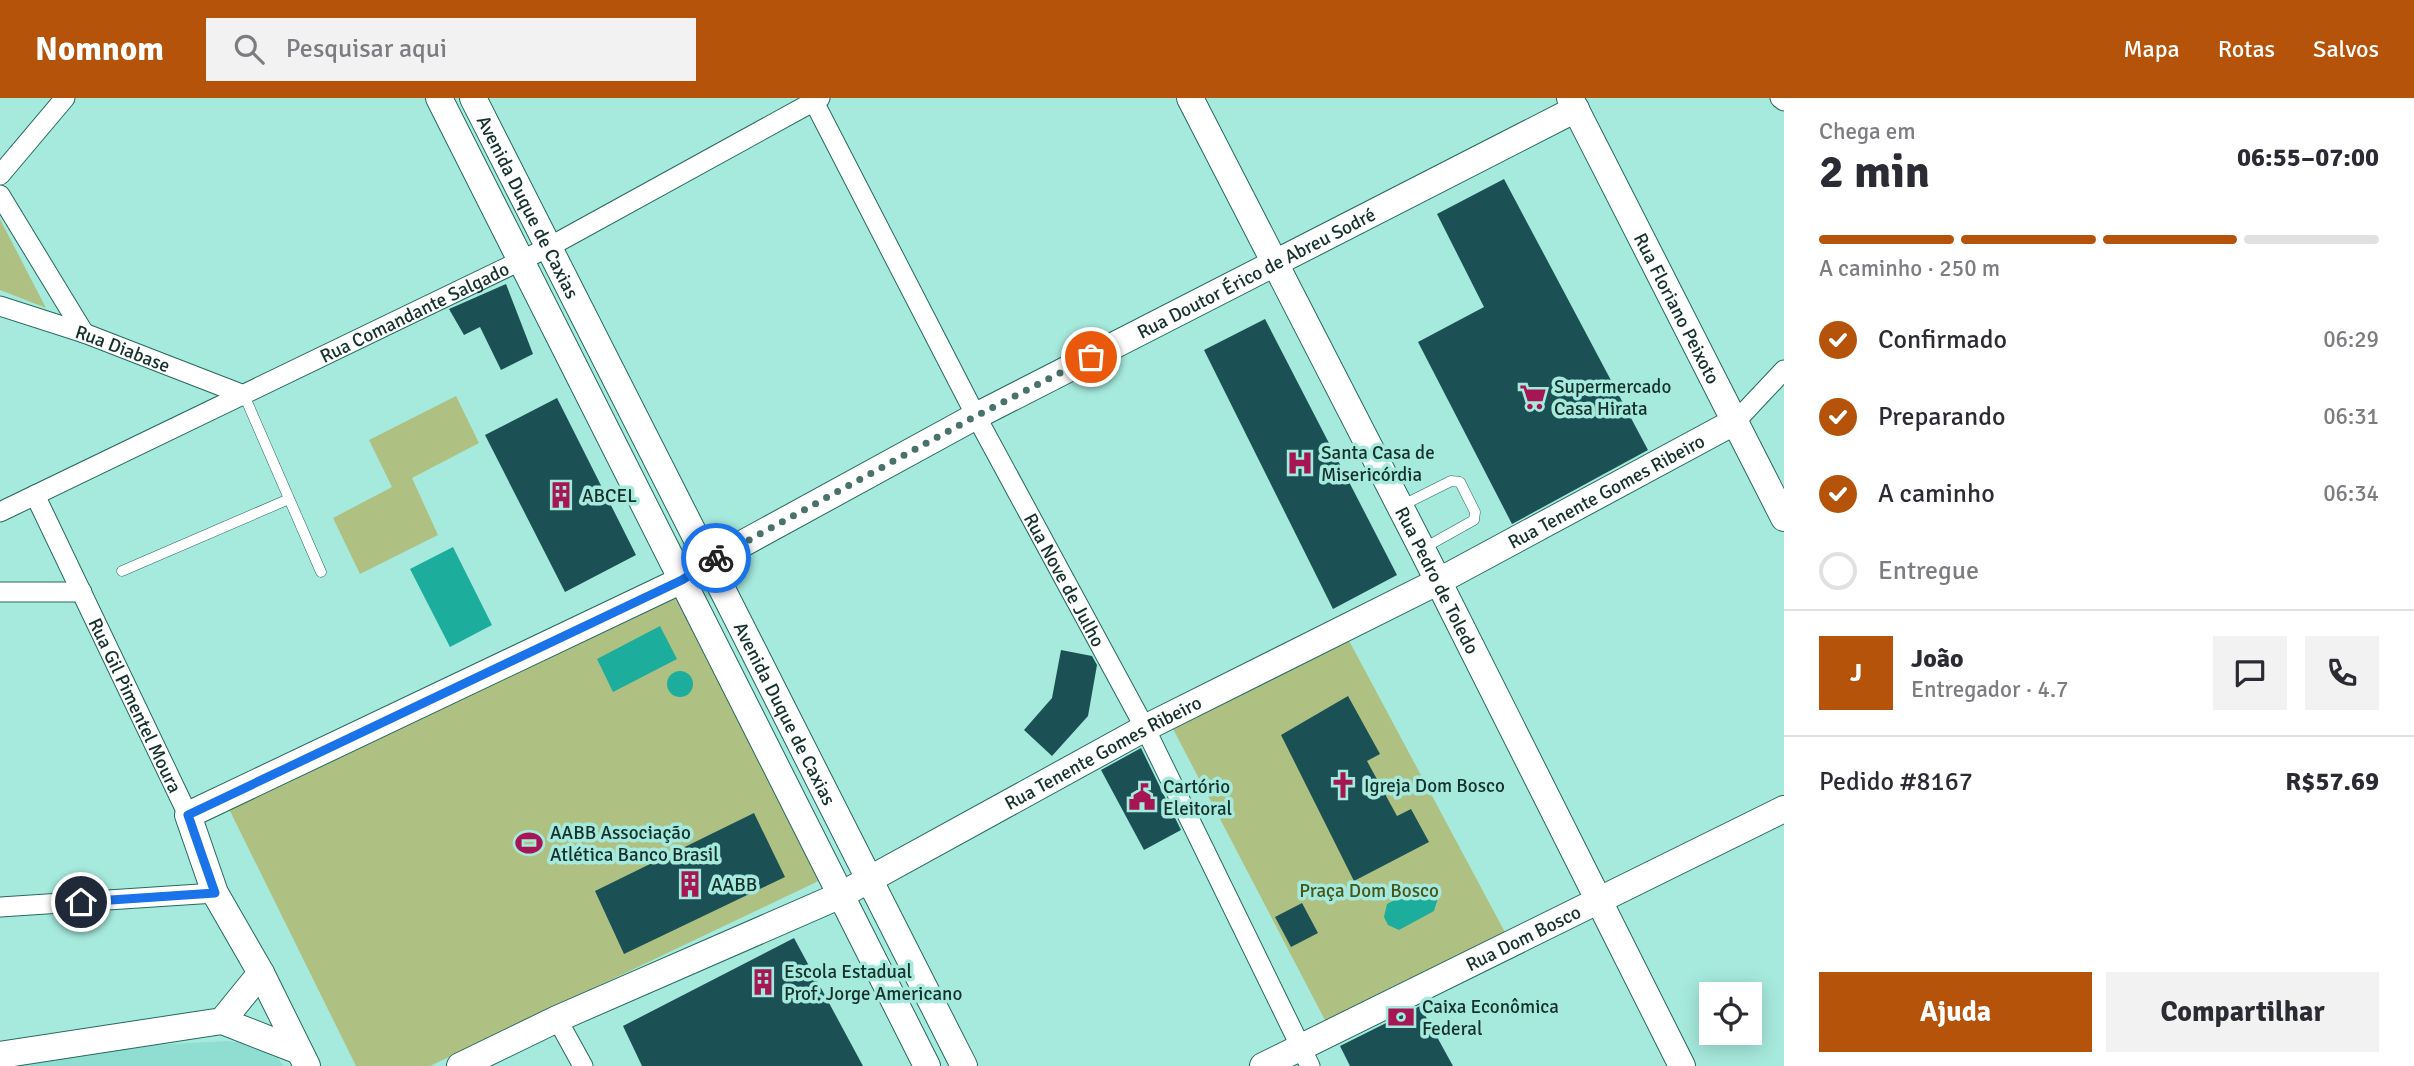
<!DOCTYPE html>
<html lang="pt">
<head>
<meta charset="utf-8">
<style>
	:root { --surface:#fff; --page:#f2f2f3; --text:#2b2b33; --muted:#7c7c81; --line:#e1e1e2; --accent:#b45309 }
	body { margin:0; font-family:Signika,sans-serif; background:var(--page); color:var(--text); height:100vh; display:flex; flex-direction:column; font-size:26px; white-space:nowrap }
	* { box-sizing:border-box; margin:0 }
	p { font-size:23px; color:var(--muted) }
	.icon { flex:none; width:38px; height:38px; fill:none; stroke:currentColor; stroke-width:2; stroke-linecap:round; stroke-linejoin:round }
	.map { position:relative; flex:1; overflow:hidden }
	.sheet { display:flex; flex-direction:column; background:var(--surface); width:630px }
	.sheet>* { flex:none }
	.controls { position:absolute; left:1699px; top:884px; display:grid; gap:14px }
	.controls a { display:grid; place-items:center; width:63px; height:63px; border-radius:0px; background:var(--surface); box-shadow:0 4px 18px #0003; font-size:35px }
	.pin { position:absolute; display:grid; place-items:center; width:60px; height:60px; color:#fff; margin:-30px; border:4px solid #fff; border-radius:50%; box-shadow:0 2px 7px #0007 }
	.courier { position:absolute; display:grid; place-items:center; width:70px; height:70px; margin:-35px; border:5px solid #1a73e8; border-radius:50%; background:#fff; color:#222; box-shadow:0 2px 9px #0007 }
	.headline em { font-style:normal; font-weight:700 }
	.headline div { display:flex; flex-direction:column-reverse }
	.headline { display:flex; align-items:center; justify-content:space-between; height:119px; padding:0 35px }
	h1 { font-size:46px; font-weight:700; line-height:52px }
	.bar { display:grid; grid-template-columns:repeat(4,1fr); gap:10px 7px; align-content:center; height:84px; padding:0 35px }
	.bar i { height:9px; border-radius:5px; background:var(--line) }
	.bar .on { background:var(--accent) }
	.bar p { grid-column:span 4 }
	.line { display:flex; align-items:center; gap:18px; padding:0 35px; border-top:2px solid var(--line) }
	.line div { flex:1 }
	.round { display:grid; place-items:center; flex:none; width:74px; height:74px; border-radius:0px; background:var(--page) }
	ol { padding:0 35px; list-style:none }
	li { display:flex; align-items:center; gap:21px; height:77px }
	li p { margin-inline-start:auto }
	li .icon { padding:7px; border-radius:50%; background:var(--accent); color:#fff; stroke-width:4 }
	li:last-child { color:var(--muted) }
	li i { width:38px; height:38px; border:4px solid var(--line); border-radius:50% }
	.cta { display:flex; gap:14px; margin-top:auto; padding:14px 35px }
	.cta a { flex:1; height:80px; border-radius:0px; background:var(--accent); color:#fff; font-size:28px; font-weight:700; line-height:80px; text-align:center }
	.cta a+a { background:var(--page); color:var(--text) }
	header { display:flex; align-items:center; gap:42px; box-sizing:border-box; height:98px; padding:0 35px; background:var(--accent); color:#fff }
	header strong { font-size:33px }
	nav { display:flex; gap:38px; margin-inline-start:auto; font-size:24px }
	.search { width:490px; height:63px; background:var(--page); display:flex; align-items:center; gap:18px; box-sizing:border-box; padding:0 24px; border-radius:0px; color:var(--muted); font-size:26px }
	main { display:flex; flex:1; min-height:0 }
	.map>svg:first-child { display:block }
	.built { fill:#90ded1 }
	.green { fill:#aec183 }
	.water { fill:#1cad9c }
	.building { fill:#1b5155 }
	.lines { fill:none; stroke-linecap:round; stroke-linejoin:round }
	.service-casing { stroke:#25695f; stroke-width:11 }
	.minor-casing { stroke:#25695f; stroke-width:21 }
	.secondary-casing { stroke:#25695f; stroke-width:28 }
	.service { stroke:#fff; stroke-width:10 }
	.minor { stroke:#fff; stroke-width:19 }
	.secondary { stroke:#fff; stroke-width:26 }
	.done { stroke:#48726a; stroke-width:7; stroke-dasharray:0 12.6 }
	.route { stroke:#1a73e8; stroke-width:9 }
	.labels { text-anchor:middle; stroke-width:7; stroke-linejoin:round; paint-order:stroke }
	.street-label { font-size:19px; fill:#15312c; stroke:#a6eadd }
	.poi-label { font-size:19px; fill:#15312c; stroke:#a6eadd; text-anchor:start }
	.park-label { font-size:19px; fill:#465518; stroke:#a6eadd }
</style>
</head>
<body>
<header>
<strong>Nomnom</strong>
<div class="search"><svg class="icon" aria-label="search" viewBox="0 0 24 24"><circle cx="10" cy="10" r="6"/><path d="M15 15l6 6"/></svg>Pesquisar aqui</div>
<nav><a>Mapa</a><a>Rotas</a><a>Salvos</a></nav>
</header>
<main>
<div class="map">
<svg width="1784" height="968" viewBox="0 0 1784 968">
	<rect width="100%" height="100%" fill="#a6eadd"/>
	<path class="built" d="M 227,943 L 257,947 L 276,956 L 283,968 L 4,968 L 4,955 Z"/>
	<path class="green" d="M 0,121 L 46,210 L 0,192 Z
		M 456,298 L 479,345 L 412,380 L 438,437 L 360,476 L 333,420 L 392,389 L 369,342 Z
		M 682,486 L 829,778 L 430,968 L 356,968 L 229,711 Z
		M 1346,537 L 1507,838 L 1327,926 L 1171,627 Z"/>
	<path class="water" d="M 453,449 L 492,527 L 450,549 L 410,471 Z
		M 660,528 L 677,561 L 613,594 L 597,561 Z
		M667 586a13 13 0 1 1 26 0a13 13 0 1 1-26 0Z
		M 1421,788 L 1434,792 L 1438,800 L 1434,813 L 1399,832 L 1388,827 L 1384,819 L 1387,806 Z"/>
	<path class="building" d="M 1504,81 L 1648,352 L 1512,426 L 1418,244 L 1484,209 L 1437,116 Z
		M 506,186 L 533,256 L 501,272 L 480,229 L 464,237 L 449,211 Z
		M 1265,221 L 1397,477 L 1333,511 L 1204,252 Z
		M 557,300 L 636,457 L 565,494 L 485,337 Z
		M 1061,552 L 1092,558 L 1097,567 L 1088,618 L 1052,658 L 1024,632 L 1052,600 Z
		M 1348,598 L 1380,656 L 1367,663 L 1397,718 L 1411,711 L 1429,744 L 1354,783 L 1281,637 Z
		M 1141,650 L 1181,732 L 1144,752 L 1101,672 Z
		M 754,715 L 785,779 L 624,856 L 595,793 Z
		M 1302,805 L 1318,835 L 1291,849 L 1275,819 Z
		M 794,840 L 863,968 L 642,968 L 623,928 Z
		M 1420,908 L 1453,968 L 1350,968 L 1340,948 Z"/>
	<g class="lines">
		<defs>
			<path id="service" d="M 244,297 L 321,474
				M 1401,408 L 1451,383 L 1460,384 L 1475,414 L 1474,422 L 1424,450
				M 122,473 L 289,401"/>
			<g id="minor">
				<path id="s1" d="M 812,0 L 976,318 L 1145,630 L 1310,968"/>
				<path d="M 1780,0 L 1784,3"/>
				<path d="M 0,77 L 65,0"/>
				<path d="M 0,97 L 84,235"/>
				<path id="s2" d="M 0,208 L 84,235 L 244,297"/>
				<path d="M 1736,323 L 1784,272"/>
				<path id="s3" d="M 35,397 L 188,717"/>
				<path id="s4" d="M 0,414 L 549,149 L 820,0"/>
				<path d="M 0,494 L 82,494"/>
				<path d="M 0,809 L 215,795"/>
				<path d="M 557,921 L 583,968"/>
			</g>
			<g id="secondary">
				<path d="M 439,0 L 927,968"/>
				<path id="s5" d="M 473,0 L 964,968"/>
				<path id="s6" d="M 1190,0 L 1422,451 L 1682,968"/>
				<path id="s7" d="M 1570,0 L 1784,420"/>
				<path d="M 222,923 L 261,875"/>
				<path d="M 0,957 L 222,923 L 299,953"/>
				<path id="s8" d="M 307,968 L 261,875 L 215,795 L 188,717 L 682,482 L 709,464 L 976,318 L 1576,11"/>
				<path id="s9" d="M 460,968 L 557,921 L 841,797 L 1145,630 L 1439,483 L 1736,323"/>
				<path id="s10" d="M 1263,968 L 1784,711"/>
			</g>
		</defs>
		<use href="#service" class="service-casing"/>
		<use href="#minor" class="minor-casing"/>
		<use href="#secondary" class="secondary-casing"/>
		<use href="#service" class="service"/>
		<use href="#minor" class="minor"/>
		<use href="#secondary" class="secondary"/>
	</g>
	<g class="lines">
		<path class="done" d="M 716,460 L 976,318 L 1091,259"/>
		<path class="route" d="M 81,804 L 215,795 L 188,717 L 682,482 L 716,460"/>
	</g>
	<defs>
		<symbol id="supermarket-bare" viewBox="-9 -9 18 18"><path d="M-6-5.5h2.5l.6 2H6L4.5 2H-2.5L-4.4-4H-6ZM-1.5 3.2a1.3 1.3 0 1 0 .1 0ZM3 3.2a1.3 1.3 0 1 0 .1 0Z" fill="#a61554" stroke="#a6eadd" stroke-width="2.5" paint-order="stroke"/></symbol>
		<symbol id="hospital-bare" viewBox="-9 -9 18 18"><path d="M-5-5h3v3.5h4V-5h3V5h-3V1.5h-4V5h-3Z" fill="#a61554" stroke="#a6eadd" stroke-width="2.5" paint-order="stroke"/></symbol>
		<symbol id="building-bare" viewBox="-9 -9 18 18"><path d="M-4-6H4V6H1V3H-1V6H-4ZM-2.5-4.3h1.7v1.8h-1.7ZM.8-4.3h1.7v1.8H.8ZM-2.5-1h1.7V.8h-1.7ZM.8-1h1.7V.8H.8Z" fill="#a61554" stroke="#a6eadd" stroke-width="2.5" paint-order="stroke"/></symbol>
		<symbol id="church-bare" viewBox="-9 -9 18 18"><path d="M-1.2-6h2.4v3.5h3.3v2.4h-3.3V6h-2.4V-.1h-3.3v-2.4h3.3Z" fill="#a61554" stroke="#a6eadd" stroke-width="2.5" paint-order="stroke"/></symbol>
		<symbol id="civic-bare" viewBox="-9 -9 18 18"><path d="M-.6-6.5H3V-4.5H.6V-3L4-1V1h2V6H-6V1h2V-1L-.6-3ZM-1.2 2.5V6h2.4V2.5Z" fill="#a61554" stroke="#a6eadd" stroke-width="2.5" paint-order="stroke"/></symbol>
		<symbol id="stadium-bare" viewBox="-9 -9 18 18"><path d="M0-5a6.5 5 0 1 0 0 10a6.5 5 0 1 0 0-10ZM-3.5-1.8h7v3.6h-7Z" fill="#a61554" stroke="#a6eadd" stroke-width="2.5" paint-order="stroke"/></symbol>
		<symbol id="bank-bare" viewBox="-9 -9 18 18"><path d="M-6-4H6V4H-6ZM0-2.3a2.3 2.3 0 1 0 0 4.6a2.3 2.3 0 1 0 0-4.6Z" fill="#a61554" stroke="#a6eadd" stroke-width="2.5" paint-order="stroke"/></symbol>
	</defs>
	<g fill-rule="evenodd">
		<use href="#supermarket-bare" x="1514" y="280" width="38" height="38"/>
		<use href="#hospital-bare" x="1281" y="346" width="38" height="38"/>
		<use href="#building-bare" x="542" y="378" width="38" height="38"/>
		<use href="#church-bare" x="1324" y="668" width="38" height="38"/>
		<use href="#civic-bare" x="1123" y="680" width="38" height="38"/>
		<use href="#stadium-bare" x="510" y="726" width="38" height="38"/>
		<use href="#building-bare" x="671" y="767" width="38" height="38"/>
		<use href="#building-bare" x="744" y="865" width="38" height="38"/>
		<use href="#bank-bare" x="1382" y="900" width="38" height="38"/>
	</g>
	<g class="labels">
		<g class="street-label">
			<text dy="7" stroke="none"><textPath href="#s5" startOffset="122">Avenida Duque de Caxias</textPath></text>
			<text dy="7" stroke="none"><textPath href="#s8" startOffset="1477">Rua Doutor Érico de Abreu Sodré</textPath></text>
			<text dy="7" stroke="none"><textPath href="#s7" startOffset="236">Rua Floriano Peixoto</textPath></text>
			<text dy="7" stroke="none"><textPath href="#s4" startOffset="460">Rua Comandante Salgado</textPath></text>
			<text dy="7" stroke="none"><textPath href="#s2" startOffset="130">Rua Diabase</textPath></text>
			<text dy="7" stroke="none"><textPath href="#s9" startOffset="1283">Rua Tenente Gomes Ribeiro</textPath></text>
			<text dy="7" stroke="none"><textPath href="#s1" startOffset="544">Rua Nove de Julho</textPath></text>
			<text dy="7" stroke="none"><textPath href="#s6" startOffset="542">Rua Pedro de Toledo</textPath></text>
			<text dy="7" stroke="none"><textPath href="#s3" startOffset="233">Rua Gil Pimentel Moura</textPath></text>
			<text dy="7" stroke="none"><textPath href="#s5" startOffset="690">Avenida Duque de Caxias</textPath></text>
			<text dy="7" stroke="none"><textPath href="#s9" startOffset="716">Rua Tenente Gomes Ribeiro</textPath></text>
			<text dy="7" stroke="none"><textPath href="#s10" startOffset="290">Rua Dom Bosco</textPath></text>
		</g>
		<g class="poi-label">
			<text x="1554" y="295">Supermercado<tspan x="1554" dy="22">Casa Hirata</tspan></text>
			<text x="1321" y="361">Santa Casa de<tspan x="1321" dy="22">Misericórdia</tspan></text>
			<text x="582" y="404">ABCEL</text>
			<text x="1364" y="694">Igreja Dom Bosco</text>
			<text x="1163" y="695">Cartório<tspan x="1163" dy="22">Eleitoral</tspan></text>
			<text x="550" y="741">AABB Associação<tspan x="550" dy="22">Atlética Banco Brasil</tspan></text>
			<text x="711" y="793">AABB</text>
			<text x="784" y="880">Escola Estadual<tspan x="784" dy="22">Prof. Jorge Americano</tspan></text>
			<text x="1422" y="915">Caixa Econômica<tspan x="1422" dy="22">Federal</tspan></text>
		</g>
		<g class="park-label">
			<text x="1369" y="799">Praça Dom Bosco</text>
		</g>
	</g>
</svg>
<div class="controls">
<a><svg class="icon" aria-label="locate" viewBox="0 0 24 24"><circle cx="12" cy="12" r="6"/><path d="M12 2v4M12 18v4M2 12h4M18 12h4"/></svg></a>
</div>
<div class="pin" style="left:1091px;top:259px;background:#ea580c"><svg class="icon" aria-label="bag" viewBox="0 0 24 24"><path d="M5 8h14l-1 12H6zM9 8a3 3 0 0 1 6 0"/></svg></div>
<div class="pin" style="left:81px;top:804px;background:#1f2937"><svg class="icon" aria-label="home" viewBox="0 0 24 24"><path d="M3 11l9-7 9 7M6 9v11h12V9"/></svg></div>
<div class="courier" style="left:716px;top:460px"><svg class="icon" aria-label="bike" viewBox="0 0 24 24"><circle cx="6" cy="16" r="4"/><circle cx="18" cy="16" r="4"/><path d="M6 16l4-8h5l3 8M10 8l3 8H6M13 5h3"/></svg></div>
</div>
<section class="sheet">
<div class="headline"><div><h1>2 min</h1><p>Chega em</p></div><em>06:55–07:00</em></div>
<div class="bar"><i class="on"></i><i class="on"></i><i class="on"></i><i></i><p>A caminho · 250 m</p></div>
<ol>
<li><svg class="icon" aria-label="check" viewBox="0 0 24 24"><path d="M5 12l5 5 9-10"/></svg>Confirmado<p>06:29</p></li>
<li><svg class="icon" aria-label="check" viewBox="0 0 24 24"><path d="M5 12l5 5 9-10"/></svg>Preparando<p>06:31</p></li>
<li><svg class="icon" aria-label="check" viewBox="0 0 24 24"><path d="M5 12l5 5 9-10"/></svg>A caminho<p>06:34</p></li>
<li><i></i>Entregue</li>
</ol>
<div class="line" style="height:126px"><b class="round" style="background:var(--accent);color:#fff">J</b><div><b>João</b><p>Entregador · 4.7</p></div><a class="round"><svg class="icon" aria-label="chat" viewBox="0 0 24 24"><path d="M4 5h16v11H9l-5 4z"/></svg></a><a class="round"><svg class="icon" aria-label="phone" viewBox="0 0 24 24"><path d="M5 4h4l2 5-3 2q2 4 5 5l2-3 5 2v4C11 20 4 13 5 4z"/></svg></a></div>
<div class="line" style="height:91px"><div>Pedido #8167</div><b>R$57.69</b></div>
<div class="cta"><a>Ajuda</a><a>Compartilhar</a></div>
</section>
</main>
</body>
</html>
